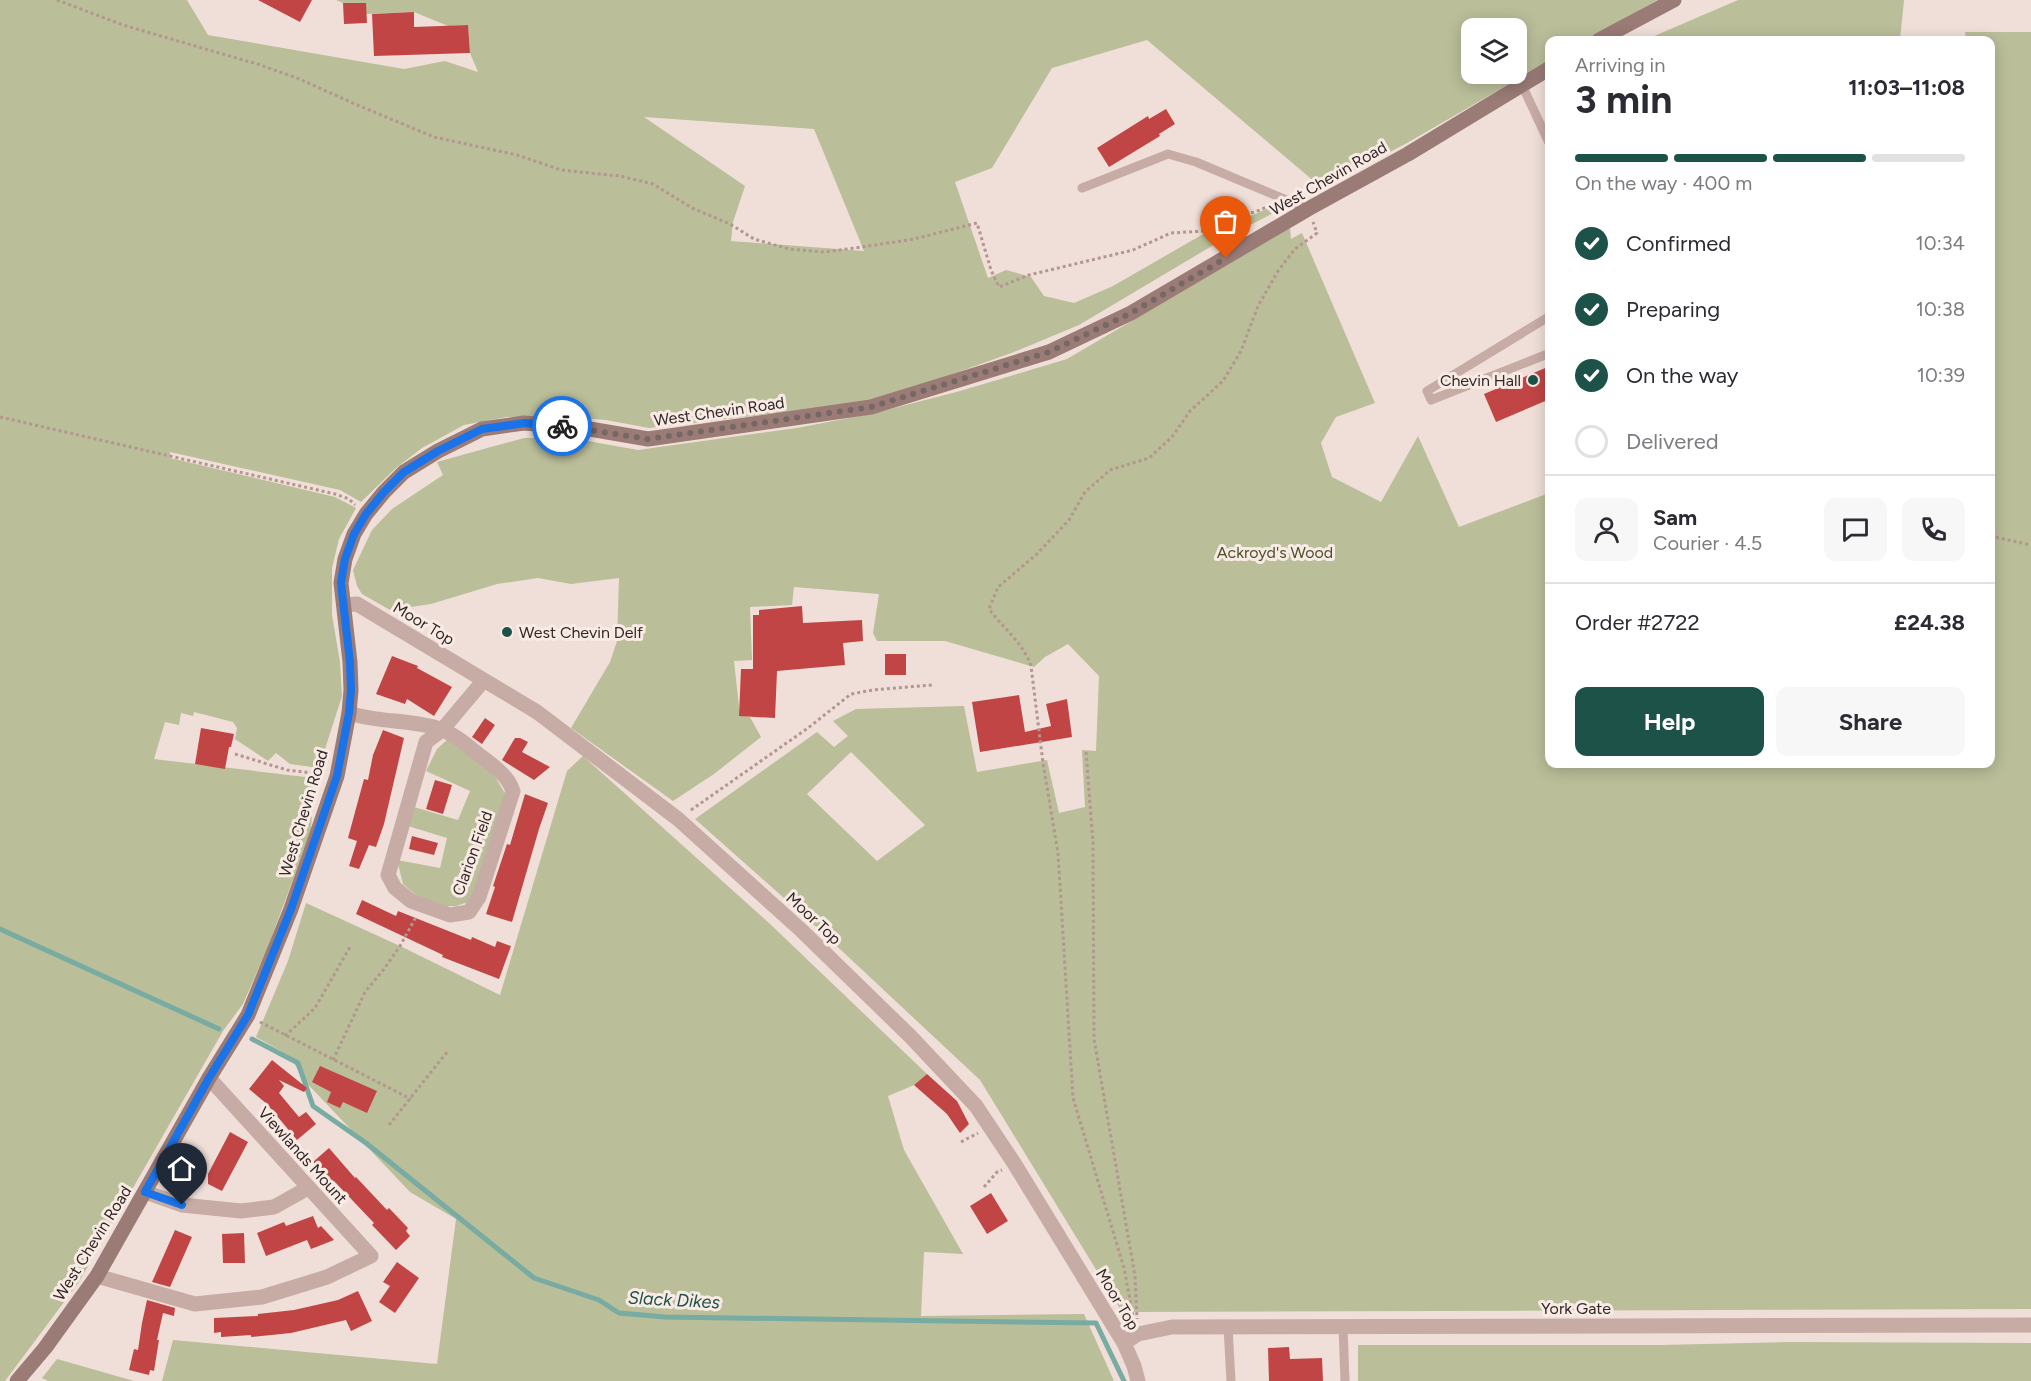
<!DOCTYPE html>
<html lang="en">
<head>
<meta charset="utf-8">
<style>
	:root { --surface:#fff; --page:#f7f7f7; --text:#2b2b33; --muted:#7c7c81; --line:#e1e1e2; --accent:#1d5249 }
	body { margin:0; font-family:Figtree,sans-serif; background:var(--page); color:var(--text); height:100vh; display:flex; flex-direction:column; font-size:22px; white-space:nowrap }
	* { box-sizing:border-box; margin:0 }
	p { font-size:20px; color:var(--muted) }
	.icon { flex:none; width:33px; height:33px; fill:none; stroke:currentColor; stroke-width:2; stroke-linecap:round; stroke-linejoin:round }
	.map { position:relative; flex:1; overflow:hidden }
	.drawer { position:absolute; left:1545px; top:36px; width:450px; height:732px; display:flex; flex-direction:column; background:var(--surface); border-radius:12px; box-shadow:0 3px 15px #0003 }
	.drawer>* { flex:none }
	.tools { position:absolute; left:1461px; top:18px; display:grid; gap:12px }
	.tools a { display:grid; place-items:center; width:66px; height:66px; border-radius:12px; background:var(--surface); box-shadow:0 3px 15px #0003; font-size:30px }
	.pin { position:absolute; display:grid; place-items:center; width:51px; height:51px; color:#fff; margin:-62px -26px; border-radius:50% 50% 50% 0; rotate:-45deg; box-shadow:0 0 6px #0007 }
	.pin .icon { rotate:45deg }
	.courier { position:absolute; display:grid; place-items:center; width:60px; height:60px; margin:-30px; border:4px solid #1a73e8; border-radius:50%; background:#fff; color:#222; box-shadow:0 2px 8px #0007 }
	.overview em { font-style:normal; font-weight:700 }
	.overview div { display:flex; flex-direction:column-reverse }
	.overview { display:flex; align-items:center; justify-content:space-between; height:102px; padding:0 30px }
	h1 { font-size:39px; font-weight:700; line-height:45px }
	.bar { display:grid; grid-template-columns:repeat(4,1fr); gap:9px 6px; align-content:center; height:72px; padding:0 30px }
	.bar i { height:8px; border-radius:4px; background:var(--line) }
	.bar .selected { background:var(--accent) }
	.bar p { grid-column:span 4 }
	.line { display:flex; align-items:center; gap:15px; padding:0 30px; border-top:2px solid var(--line) }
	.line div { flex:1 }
	.round { display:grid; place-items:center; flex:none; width:63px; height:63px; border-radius:12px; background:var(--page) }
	ol { padding:0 30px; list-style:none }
	li { display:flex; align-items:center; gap:18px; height:66px }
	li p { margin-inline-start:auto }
	li .icon { padding:6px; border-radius:50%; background:var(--accent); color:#fff; stroke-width:4 }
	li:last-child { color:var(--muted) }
	li i { width:33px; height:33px; border:3px solid var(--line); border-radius:50% }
	.cta { display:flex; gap:12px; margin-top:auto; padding:12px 30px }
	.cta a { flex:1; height:69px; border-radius:12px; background:var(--accent); color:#fff; font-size:24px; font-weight:700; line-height:69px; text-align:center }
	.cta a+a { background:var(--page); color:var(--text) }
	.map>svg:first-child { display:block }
	.green { fill:#babe99; fill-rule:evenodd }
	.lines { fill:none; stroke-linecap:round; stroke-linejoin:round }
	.stream { stroke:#78aba1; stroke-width:5 }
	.building { fill:#c14545 }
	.path { stroke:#b3968f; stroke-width:3; stroke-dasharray:3 3; stroke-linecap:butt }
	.lane { stroke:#c7aca5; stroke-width:9 }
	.street { stroke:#c7aca5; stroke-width:15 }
	.secondary { stroke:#9a7b76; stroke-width:15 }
	.done { stroke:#756764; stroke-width:6; stroke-dasharray:0 10.8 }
	.route { stroke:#1a73e8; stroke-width:8 }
	.poi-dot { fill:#1d5249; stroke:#f8eae4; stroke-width:2 }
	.labels { text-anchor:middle; stroke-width:6; stroke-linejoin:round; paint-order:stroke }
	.street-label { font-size:16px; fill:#332726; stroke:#f8eae4 }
	.poi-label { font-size:16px; fill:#332726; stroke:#f8eae4; text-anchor:end }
	.park-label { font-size:16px; fill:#4c502b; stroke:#f8eae4 }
	.water-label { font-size:18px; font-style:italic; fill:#1d5249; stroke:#f8eae4 }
</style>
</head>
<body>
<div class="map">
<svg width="2031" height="1381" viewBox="0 0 2031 1381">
	<rect width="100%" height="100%" fill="#f0dfd8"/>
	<path class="green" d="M 0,0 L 187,0 L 208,35 L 404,69 L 445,61 L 478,72 L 470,53 L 468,25 L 448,26 L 414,12 L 366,14 L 366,3 L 343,3 L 336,0 L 1657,0 L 1586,40 L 1550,40 L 1549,61 L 1407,143 L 1322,188 L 1147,40 L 1052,68 L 992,168 L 955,182 L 988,278 L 1006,270 L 1031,277 L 1044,296 L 1074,303 L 1113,286 L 1205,233 L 1233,220 L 1253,215 L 1280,203 L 1285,207 L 1227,237 L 1079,325 L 1014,352 L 906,391 L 864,403 L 649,428 L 606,420 L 558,416 L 507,417 L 464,425 L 422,448 L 396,468 L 361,502 L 340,490 L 170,452 L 170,458 L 335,497 L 356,508 L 339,539 L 332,568 L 332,615 L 340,662 L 342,696 L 319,768 L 290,764 L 276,753 L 268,761 L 235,739 L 237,728 L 233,722 L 194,712 L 193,716 L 181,713 L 179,725 L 165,722 L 154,759 L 314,778 L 311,829 L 288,893 L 267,949 L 243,1004 L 223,1031 L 79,1282 L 5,1381 L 0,1381 ZM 1472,28 L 1516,28 L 1516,74 L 1472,74 ZM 644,117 L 814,129 L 864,251 L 731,241 L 733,222 L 745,186 Z
		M 1738,0 L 1904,0 L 1900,40 L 1645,40 Z
		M 1965,32 L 2031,32 L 2031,1309 L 1122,1312 L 980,1080 L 811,922 L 695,819 L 817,732 L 834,747 L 848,736 L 833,721 L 856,709 L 964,706 L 977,772 L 1047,760 L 1059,813 L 1085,807 L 1082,750 L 1096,751 L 1099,676 L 1068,644 L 1045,657 L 1034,667 L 945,641 L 877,641 L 873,633 L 879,594 L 794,587 L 792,605 L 750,607 L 752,660 L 734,661 L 740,715 L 750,717 L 761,737 L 714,774 L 673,801 L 571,728 L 610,662 L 617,641 L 619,578 L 571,584 L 538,578 L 497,584 L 431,604 L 390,610 L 362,594 L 357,586 L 353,570 L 372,530 L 392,509 L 443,475 L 437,462 L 524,438 L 571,438 L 638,450 L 797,428 L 875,413 L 960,391 L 1067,359 L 1290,228 L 1291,239 L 1302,233 L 1375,403 L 1336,417 L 1321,443 L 1332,477 L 1381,502 L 1418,436 L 1459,527 L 1549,493 L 1550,764 L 1990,764 L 1990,40 L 1966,40 ZM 851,752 L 925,825 L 877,861 L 807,794 Z
		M 449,738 L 494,775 L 506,795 L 471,901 L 456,906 L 440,906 L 418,897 L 403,884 L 397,860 L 440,868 L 447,838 L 408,826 L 414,807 L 458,820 L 470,791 L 426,771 L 437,749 Z
		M 583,756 L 769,923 L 927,1074 L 914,1085 L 888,1096 L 904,1150 L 963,1254 L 924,1252 L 921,1316 L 1084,1314 L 1114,1381 L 162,1381 L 173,1340 L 437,1364 L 456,1219 L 410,1192 L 302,1078 L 291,1057 L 256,1037 L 288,961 L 306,903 L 400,946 L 500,995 L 567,771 Z
		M 1786,1342 L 2031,1343 L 2031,1381 L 1358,1381 L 1358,1345 L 1661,1345 Z
		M 57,1359 L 134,1381 L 48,1381 L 42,1378 Z"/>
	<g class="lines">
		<path class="stream" d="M 0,929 L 219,1029
			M 252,1039 L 298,1063 L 313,1106 L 366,1143 L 534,1278 L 599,1300 L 619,1313 L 665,1317 L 1096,1323 L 1124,1381"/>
	</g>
	<path class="building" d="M 258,0 L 312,0 L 300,22 Z
		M 343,3 L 366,3 L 367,23 L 344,24 Z
		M 414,12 L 414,27 L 468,25 L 470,53 L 374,56 L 372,14 Z
		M 1166,109 L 1175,124 L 1159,134 L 1160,136 L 1109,167 L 1097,148 L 1148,116 L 1149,119 Z
		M 1550,366 L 1550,399 L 1496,422 L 1484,394 Z
		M 802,606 L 803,623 L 862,620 L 863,641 L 843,643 L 845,665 L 777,671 L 775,718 L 739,716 L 741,669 L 753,669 L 753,615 L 759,615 L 759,610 Z
		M 885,654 L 906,654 L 906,675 L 885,675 Z
		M 392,656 L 418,666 L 417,668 L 452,687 L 434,716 L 407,699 L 405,704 L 376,694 Z
		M 1019,695 L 1025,732 L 1051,726 L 1046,704 L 1067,699 L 1072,737 L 980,752 L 972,702 Z
		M 485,718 L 495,725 L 482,744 L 472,737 Z
		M 201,728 L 234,734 L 231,747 L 229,747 L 225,769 L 195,764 Z
		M 383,730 L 404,738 L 384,824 L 376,847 L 369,845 L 359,869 L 349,866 L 357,841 L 348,838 L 364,779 L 368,780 L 373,755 Z
		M 515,738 L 520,738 L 528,742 L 522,752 L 550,767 L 534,780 L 502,760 Z
		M 435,780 L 452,785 L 443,814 L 426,809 Z
		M 525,794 L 548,803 L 539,829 L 512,922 L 486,914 L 495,887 L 493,886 L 507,844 L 510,845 Z
		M 412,836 L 438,843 L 434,855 L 409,849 Z
		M 362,900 L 396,916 L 398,911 L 471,940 L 472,937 L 495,947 L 497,941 L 511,946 L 499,979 L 442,957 L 443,955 L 356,914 Z
		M 272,1060 L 307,1088 L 304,1092 L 279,1080 L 284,1086 L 279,1093 L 299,1117 L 306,1112 L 316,1124 L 297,1140 L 267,1104 L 249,1089 Z
		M 320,1066 L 377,1091 L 367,1113 L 343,1102 L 340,1108 L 327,1102 L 331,1092 L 312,1082 Z
		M 927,1074 L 957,1101 L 969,1124 L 960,1133 L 947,1114 L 914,1085 Z
		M 230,1132 L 248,1142 L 222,1191 L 208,1184 L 208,1174 Z
		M 329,1148 L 355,1178 L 356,1177 L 387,1210 L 389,1208 L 408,1228 L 406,1231 L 410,1236 L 396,1250 L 372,1225 L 374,1223 L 334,1181 L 331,1183 L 313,1162 Z
		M 991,1193 L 1008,1221 L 987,1234 L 970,1206 Z
		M 313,1216 L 318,1228 L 321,1226 L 334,1240 L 311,1249 L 307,1240 L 266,1256 L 257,1233 L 284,1222 L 286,1226 Z
		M 175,1230 L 192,1237 L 170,1287 L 152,1282 Z
		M 244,1233 L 245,1263 L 223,1263 L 222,1234 Z
		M 397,1262 L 419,1278 L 395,1313 L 379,1302 L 390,1286 L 383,1282 Z
		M 358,1291 L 372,1321 L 351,1331 L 346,1320 L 291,1333 L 251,1337 L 251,1335 L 221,1337 L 221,1332 L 214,1333 L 214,1318 L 258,1316 L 258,1314 L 294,1310 L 338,1300 Z
		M 147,1300 L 175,1308 L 174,1316 L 163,1313 L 157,1340 L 159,1340 L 154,1371 L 150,1370 L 149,1375 L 129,1370 L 134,1349 L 138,1350 L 142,1323 Z
		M 1289,1347 L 1290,1359 L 1322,1358 L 1323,1381 L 1269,1381 L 1268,1348 Z"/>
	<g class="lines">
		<path class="path" d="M 57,0 L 123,25 L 257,64 L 297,78 L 355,104 L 434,137 L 517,155 L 561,170 L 620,176 L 653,184 L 692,208 L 730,224 L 754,239 L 789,249 L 825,252 L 862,247 L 914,239 L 977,223 L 991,270 L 999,287 L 1029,275 L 1133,250 L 1171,233 L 1205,231 L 1231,217 L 1255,212 L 1269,206
			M 0,417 L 335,494 L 349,499 L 355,505
			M 1990,536 L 2031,545
			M 1086,752 L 1093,843 L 1094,1039 L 1135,1276 L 1137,1319
			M 235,754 L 287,770 L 321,774
			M 691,810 L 808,728 L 851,694 L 873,690 L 933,685
			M 260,1022 L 411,1099
			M 285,1036 L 315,1008 L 350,947
			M 333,1060 L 365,992 L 384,969 L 400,946 L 416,917
			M 389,1125 L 447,1052
			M 961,1142 L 978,1133
			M 984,1187 L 997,1172 L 1002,1170
			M 1134,1321 L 1124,1268 L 1073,1098 L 1058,853 L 1043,763 L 1031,666 C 1024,644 1003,628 989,609 L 998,587 L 1037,554 L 1069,520 L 1085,492 L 1110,470 L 1149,458 L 1172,437 L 1190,411 L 1223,381 L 1241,351 L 1258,306 L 1278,271 L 1295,249 L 1317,233 L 1313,222"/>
		<path class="lane" d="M 1522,85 L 1550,145
			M 1082,188 L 1168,154 L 1196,162 L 1308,209
			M 1545,355 L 1431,400 L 1427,391 L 1550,316
			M 1228,1327 L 1231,1381
			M 1343,1327 L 1345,1381"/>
		<path class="street" d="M 344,605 L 357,604 L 537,712 L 678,819 L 801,930 L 910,1036 L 976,1106 L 1014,1163 L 1124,1343 L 1134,1366 L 1138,1381
			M 349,713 C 379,723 411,719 440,729 C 455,734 470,748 482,757 C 495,767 508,776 513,791 L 479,897 L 469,912 L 450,915 L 411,901 L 395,888 L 388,875 L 426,742 L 442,730 L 484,680
			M 145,1192 L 182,1205 L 241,1211 L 274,1207 L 308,1188
			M 97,1276 L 195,1304 L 262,1297 L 327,1277 L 371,1256 L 209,1078
			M 1124,1343 L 1138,1334 L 1172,1327 L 2031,1325"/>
		<path class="secondary" d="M 1599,40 L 1674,0
			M 17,1381 L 45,1348 L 97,1276 L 209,1078 L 248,1015 L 291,909 L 337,776 L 349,713 L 351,690 L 350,662 L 341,583 L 345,559 L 354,534 L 366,514 L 384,492 L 404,472 L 438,451 L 482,429 L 524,423 L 584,428 L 648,439 L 871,407 L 1049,352 L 1131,313 L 1308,209 L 1408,154 L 1550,68"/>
	</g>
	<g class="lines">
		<path class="done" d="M 562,426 L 648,439 L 871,407 L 1049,352 L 1131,313 L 1226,258"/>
		<path class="route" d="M 182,1205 L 145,1192 L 209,1078 L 248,1015 L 291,909 L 337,776 L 349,713 L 351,690 L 350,662 L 341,583 L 345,559 L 354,534 L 366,514 L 384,492 L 404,472 L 438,451 L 482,429 L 525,423 L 562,426"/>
	</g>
	<g class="poi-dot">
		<circle cx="1533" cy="380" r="6"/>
		<circle cx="507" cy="632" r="6"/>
	</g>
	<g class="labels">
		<g class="street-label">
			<text transform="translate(1328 178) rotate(-30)" y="6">West Chevin Road</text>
			<text transform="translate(719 411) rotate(-8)" y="6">West Chevin Road</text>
			<text transform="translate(424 623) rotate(31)" y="6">Moor Top</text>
			<text transform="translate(303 813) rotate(-73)" y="6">West Chevin Road</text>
			<text transform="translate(472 853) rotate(-70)" y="6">Clarion Field</text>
			<text transform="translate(814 918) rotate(43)" y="6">Moor Top</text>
			<text transform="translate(303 1155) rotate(48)" y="6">Viewlands Mount</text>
			<text transform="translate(92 1243) rotate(-58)" y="6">West Chevin Road</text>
			<text transform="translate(1118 1299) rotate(59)" y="6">Moor Top</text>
			<text x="1576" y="1314">York Gate</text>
		</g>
		<g class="poi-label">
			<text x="1521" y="386">Chevin Hall</text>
			<text x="519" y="638" text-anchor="start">West Chevin Delf</text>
		</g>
		<g class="park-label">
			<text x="1275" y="558">Ackroyd's Wood</text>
		</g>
		<g class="water-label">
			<text transform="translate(674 1300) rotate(3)" y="6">Slack Dikes</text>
		</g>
	</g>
</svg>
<div class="tools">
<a><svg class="icon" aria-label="layers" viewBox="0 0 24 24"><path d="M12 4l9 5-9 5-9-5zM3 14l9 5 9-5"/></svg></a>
</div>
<div class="pin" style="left:1226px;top:258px;background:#ea580c"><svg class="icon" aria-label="bag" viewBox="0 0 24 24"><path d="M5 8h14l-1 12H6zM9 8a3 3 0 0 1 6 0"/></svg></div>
<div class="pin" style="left:182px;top:1205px;background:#1f2937"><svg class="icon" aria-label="home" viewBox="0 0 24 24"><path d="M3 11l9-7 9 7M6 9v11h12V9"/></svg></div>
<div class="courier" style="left:562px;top:426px"><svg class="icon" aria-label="bike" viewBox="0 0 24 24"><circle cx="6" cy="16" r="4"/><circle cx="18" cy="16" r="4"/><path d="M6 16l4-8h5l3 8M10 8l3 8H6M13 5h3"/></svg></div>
<section class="drawer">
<div class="overview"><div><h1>3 min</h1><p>Arriving in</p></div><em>11:03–11:08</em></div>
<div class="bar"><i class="selected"></i><i class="selected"></i><i class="selected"></i><i></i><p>On the way · 400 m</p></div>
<ol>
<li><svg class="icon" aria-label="check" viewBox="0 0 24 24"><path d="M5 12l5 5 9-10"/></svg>Confirmed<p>10:34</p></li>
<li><svg class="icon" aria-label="check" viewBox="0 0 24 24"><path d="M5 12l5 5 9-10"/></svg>Preparing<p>10:38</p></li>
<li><svg class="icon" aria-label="check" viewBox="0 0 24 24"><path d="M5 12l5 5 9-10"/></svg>On the way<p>10:39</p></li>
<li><i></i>Delivered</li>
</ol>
<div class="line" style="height:108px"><a class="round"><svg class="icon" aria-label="person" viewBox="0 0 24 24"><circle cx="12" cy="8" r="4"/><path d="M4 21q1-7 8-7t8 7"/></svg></a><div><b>Sam</b><p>Courier · 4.5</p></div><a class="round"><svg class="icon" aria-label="chat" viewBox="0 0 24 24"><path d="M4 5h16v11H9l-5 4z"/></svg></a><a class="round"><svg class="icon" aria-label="phone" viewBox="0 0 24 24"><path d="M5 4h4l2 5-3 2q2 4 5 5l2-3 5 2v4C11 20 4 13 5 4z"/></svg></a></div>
<div class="line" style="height:78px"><div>Order #2722</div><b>£24.38</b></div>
<div class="cta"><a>Help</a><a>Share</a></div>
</section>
</div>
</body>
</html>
